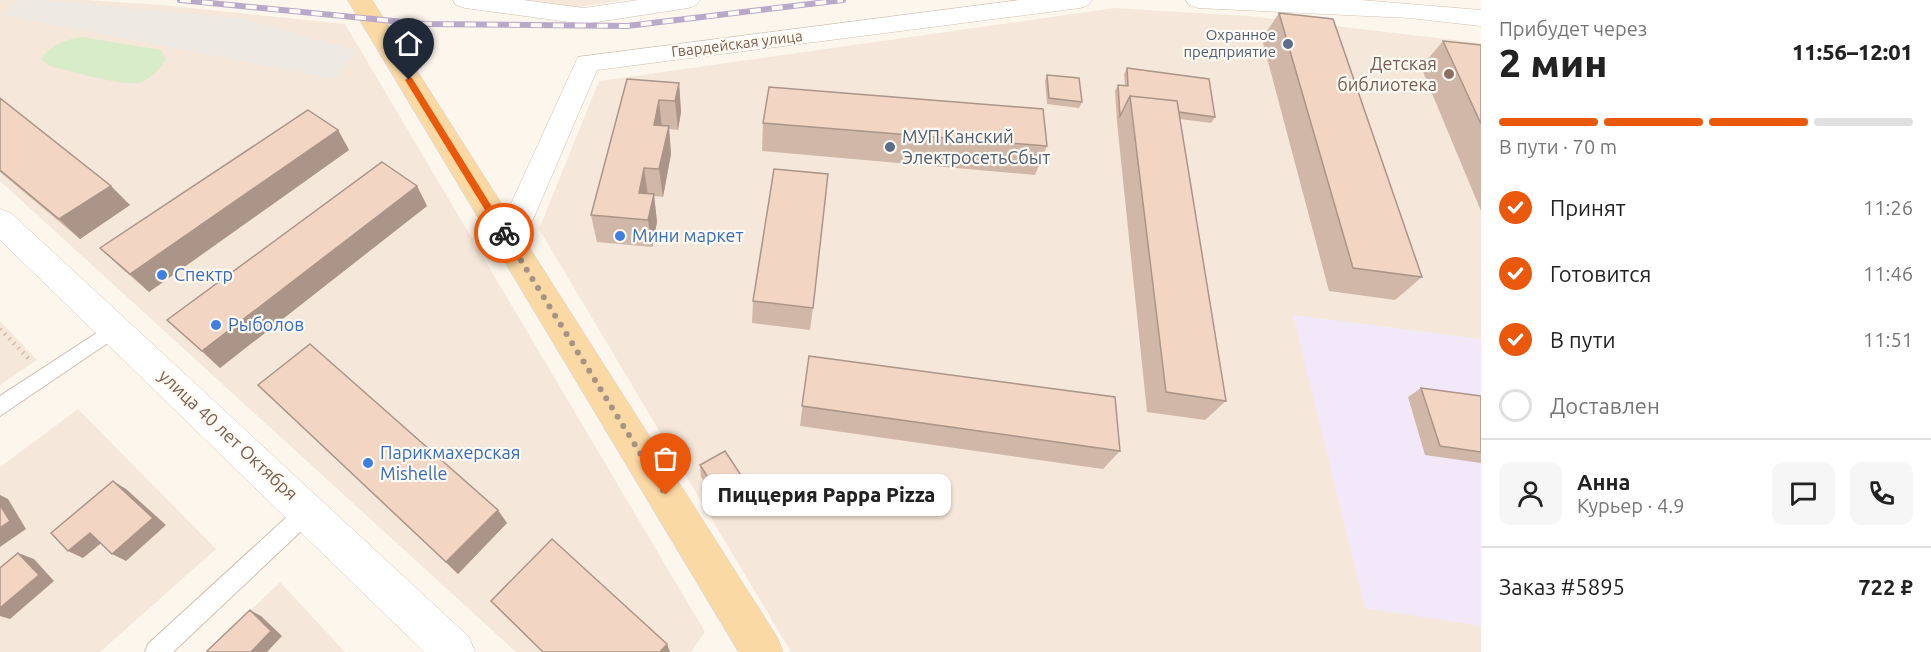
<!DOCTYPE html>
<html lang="ru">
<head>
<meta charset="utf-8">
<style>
	:root { --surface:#fff; --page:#f6f6f6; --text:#222; --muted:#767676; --line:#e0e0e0; --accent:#ea580c }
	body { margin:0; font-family:Ubuntu,sans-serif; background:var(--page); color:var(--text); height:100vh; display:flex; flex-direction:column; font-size:22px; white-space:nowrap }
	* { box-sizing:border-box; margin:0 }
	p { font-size:20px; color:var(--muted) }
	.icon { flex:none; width:33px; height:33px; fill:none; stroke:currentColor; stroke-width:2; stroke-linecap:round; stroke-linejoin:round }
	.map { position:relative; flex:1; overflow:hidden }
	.details { display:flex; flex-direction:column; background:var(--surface); width:450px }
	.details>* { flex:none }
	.pin { position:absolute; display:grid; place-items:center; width:51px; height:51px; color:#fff; margin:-62px -26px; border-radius:50% 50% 50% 0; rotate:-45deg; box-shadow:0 0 6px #0007 }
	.pin .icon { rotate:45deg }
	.courier { position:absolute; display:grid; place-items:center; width:60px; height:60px; margin:-30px; border:4px solid #ea580c; border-radius:50%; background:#fff; color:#222; box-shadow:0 2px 8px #0007 }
	.bubble { position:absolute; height:42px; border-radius:12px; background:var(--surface); box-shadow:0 2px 4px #0004; font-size:20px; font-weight:800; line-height:42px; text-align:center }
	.headline em { font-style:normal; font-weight:800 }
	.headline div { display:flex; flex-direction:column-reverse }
	.headline { display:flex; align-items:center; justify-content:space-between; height:102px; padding:0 18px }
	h1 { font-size:39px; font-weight:800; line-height:45px }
	.bar { display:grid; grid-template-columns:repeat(4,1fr); gap:9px 6px; align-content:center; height:72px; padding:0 18px }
	.bar i { height:8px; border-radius:4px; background:var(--line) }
	.bar .selected { background:var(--accent) }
	.bar p { grid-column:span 4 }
	.line { display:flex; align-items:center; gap:15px; padding:0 18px; border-top:2px solid var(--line) }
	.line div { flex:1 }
	.round { display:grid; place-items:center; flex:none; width:63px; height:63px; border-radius:12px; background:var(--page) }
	ol { padding:0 18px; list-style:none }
	li { display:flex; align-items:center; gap:18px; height:66px }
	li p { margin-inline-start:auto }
	li .icon { padding:6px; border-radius:50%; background:var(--accent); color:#fff; stroke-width:4 }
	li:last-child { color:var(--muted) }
	li i { width:33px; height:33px; border:3px solid var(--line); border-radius:50% }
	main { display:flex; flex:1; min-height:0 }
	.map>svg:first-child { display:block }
	.residential { fill:#f5e8da }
	.industrial { fill:#efe9e4 }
	.education { fill:#f3e8fa }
	.green { fill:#d8ecc9 }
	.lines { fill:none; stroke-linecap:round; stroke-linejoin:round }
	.service-casing { stroke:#d1beb0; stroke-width:2 }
	.minor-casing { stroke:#d1beb0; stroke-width:1 }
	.secondary-casing { stroke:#d6c0b0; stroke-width:1 }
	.primary-casing { stroke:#dad1cd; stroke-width:1 }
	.path { stroke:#d9b8a5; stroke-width:4.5; stroke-dasharray:1.5 5; stroke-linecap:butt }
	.service { fill:#fff; fill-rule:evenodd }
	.minor { fill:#fff; fill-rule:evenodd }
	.secondary { fill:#fff; fill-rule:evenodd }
	.primary { fill:#fbd9a5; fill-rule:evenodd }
	.rail-casing { stroke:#b9a8c9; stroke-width:6 }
	.rail { stroke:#fffaf3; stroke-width:4; stroke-dasharray:11; stroke-linecap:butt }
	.wall { fill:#d1b7a8 }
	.shaded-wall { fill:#aa9588 }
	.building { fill:#f3d5c3; stroke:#aa9588; stroke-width:1.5 }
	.route { fill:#ea580c }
	.done { stroke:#a89285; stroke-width:6; stroke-dasharray:0 10.8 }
	.service-dot { fill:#5c6f8a; stroke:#fffaf3; stroke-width:2 }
	.education-dot { fill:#8d6e63; stroke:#fffaf3; stroke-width:2 }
	.shop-dot { fill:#3f7fe0; stroke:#fffaf3; stroke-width:2 }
	.labels { text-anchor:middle; stroke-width:4.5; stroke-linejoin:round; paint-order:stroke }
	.far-service-label { font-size:15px; fill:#4e5e75; stroke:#fffaf3; text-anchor:end }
	.far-street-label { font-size:15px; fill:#7a5c4d; stroke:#fffaf3 }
	.education-label { font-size:18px; fill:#785e54; stroke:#fffaf3; text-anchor:end }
	.service-label { font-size:18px; fill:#4e5e75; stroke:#fffaf3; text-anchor:start }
	.shop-label { font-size:18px; fill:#366cbe; stroke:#fffaf3; text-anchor:start }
	.street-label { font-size:18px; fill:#7a5c4d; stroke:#fffaf3 }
</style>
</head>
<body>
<main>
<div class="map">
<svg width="1481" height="652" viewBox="0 0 1481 652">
	<rect width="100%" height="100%" fill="#fdf6ec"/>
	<path class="residential" d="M 0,0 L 87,0 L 162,5 L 345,24 L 705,632 L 691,652 L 516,652 L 0,181 Z
		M 516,0 L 623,0 L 572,8 Z
		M 1115,8 L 1248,16 L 1481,43 L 1481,652 L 791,652 L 539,229 L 599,81 Z
		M 0,321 L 37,360 L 0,385 Z
		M 78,409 L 216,549 L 100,652 L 0,652 L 0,467 Z
		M 280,582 L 345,652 L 208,652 Z"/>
	<path class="industrial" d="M 19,0 L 44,0 L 245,19 L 357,51 L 334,79 L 3,15 Z"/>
	<path class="education" d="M 1293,315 L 1481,339 L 1481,626 L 1365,608 Z"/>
	<path class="green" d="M 82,37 L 161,50 L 166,60 C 159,69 153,77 142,82 C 126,88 68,70 49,66 L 41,59 C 52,44 65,40 82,37 Z"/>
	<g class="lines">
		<defs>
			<path id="service" d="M 115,321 L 121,324 L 124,329 L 121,334 L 0,416 L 0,396 Z
				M 308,501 L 315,504 L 318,511 L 315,518 L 173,652 L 145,652 L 148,644 L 301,504 Z"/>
			<path id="minor" d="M 453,0 L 523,0 L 584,8 L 638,0 L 700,0 L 697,5 L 688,8 L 584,24 L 465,8 L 456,5 Z
				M 1019,0 L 1092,0 L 1089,5 L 1080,8 L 597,70 L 520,250 L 509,253 L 498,250 L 494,241 L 578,57 Z
				M 1186,0 L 1361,0 L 1481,10 L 1481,26 L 1409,18 L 1198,8 L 1189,5 Z"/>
			<path id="secondary" d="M 0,209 L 11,213 L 469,637 L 475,652 L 424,652 L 0,240 Z"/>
			<path id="primary" d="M 348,0 L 372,0 L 777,637 L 783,652 L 739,652 Z"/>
		</defs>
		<use href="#service" class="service-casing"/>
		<use href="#minor" class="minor-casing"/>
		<use href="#secondary" class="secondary-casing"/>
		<use href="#primary" class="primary-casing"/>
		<path class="path" d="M 0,329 L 31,361"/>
		<use href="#service" class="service"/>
		<use href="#minor" class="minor"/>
		<use href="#secondary" class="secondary"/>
		<use href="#primary" class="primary"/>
		<defs>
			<path id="rail" d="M 180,0 L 424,24 L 627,26 L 843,0"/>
		</defs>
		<use href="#rail" class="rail-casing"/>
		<use href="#rail" class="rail"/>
	</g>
	<path class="wall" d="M 1279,13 L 1422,277 L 1395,300 L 1329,291 L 1262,39 Z
		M 1443,41 L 1481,45 L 1481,211 L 1421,67 Z
		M 1127,68 L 1215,117 L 1211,123 L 1180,119 L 1226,401 L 1205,420 L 1147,412 L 1117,122 L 1115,91 L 1118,85 L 1125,86 L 1124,74 Z
		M 1047,75 L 1082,102 L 1079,108 L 1047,104 L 1045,81 Z
		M 627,79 L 679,83 L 681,112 L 678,130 L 669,129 L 671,154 L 663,197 L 654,196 L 657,222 L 652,247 L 597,242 L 591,215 Z
		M 0,98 L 130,205 L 80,239 L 0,172 Z
		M 763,123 L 1047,146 L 1035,175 L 762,151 Z
		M 338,130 L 349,150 L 149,292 L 120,267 L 100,248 Z
		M 417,186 L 427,206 L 220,368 L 167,320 Z
		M 753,301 L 813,308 L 810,330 L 752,323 Z
		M 809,356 L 1120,451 L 1103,469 L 800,426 Z
		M 258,385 L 507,523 L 458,574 Z
		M 1421,388 L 1481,396 L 1481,463 L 1425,455 L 1408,397 Z
		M 700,465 L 750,500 L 725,515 L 701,477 Z"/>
	<path class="shaded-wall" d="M 679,83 L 681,112 L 678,130 L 675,101 Z
		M 659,100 L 662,129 L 654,125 Z
		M 669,126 L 671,154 L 663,197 L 659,169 Z
		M 338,130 L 349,150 L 149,292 L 130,274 Z
		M 644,168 L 648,196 L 643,221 L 639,193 Z
		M 111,186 L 130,205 L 80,239 L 59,219 Z
		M 417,186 L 427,206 L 220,368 L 202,351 Z
		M 654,194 L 657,222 L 652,247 L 648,220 Z
		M 113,481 L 126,489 L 166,525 L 126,561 L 112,554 Z
		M 750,489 L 750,500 L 725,515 L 725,504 Z
		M 0,495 L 8,499 L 26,529 L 0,547 Z
		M 498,510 L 507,523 L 458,574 L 446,562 Z
		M 90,533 L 105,540 L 83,558 L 68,551 Z
		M 18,553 L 34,559 L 54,581 L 10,619 L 0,616 L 0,608 Z
		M 250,610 L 261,616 L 282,636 L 267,652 L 251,652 Z
		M 667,644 L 670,652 L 660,652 Z"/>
	<path class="building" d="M 1279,13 L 1333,19 L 1422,277 L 1353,268 Z
		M 1443,41 L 1481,45 L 1481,124 Z
		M 1127,68 L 1209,79 L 1215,117 L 1179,112 L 1177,101 L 1130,96 L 1120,116 L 1118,85 L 1128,86 Z
		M 1047,75 L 1079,78 L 1082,102 L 1049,98 Z
		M 627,79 L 679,83 L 675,101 L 659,100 L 654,125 L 669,126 L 659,169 L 644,168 L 639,193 L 654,194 L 648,220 L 591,215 Z
		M 769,87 L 1043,109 L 1047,146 L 763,123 Z
		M 1130,96 L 1177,101 L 1226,401 L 1166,392 Z
		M 0,98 L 111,186 L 59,219 L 0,170 Z
		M 308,110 L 338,130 L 130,274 L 100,248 Z
		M 382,162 L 417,186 L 202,351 L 167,320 Z
		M 774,169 L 828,174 L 813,308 L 753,301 Z
		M 310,344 L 498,510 L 446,562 L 258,385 Z
		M 809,356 L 1115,397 L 1120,451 L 802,406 Z
		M 1421,388 L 1481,396 L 1481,452 L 1440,446 Z
		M 725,451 L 750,489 L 725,504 L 700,465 Z
		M 113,481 L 153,518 L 112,554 L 90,533 L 68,551 L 51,533 Z
		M 0,505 L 10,521 L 0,528 Z
		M 552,539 L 667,644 L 660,652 L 543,652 L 491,601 Z
		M 18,553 L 39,575 L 0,608 L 0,568 Z
		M 250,610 L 271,631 L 251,652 L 208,652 L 207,651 Z"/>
	<path class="route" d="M 409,77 L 412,78 L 507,231 L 507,236 L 501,236 L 405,80 Z"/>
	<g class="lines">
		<path class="done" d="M 504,233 L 666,495"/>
	</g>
	<g class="service-dot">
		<circle cx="1288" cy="44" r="6"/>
		<circle cx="890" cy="147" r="6"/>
	</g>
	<circle class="education-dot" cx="1449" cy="74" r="6"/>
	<g class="shop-dot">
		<circle cx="620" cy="236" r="6"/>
		<circle cx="162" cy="275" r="6"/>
		<circle cx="216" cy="325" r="6"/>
		<circle cx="368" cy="463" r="6"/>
	</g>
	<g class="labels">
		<g class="far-service-label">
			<text x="1276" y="40">Охранное<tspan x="1276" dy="17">предприятие</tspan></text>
		</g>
		<g class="far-street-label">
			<text transform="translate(737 44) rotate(-7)" y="5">Гвардейская улица</text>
		</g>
		<g class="education-label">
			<text x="1437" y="70">Детская<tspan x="1437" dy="21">библиотека</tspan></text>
		</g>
		<g class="service-label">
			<text x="902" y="143">МУП Канский<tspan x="902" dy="21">ЭлектросетьСбыт</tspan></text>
		</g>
		<g class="shop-label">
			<text x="632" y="242">Мини маркет</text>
			<text x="174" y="281">Спектр</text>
			<text x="228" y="331">Рыболов</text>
			<text x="380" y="459">Парикмахерская<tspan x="380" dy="21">Mishelle</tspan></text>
		</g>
		<g class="street-label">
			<text transform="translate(228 435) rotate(43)" y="6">улица 40 лет Октября</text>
		</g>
	</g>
</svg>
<div class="pin" style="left:666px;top:495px;background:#ea580c"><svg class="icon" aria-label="bag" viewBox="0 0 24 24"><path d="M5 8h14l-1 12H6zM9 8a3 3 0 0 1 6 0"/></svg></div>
<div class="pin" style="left:409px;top:80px;background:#1f2937"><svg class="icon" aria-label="home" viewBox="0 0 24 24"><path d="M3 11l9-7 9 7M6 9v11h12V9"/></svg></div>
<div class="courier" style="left:504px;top:233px"><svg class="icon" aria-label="bike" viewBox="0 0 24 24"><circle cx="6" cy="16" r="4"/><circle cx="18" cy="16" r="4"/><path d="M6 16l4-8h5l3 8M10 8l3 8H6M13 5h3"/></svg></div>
<div class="bubble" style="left:702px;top:474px;width:249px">Пиццерия Pappa Pizza</div>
</div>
<section class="details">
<div class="headline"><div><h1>2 мин</h1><p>Прибудет через</p></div><em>11:56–12:01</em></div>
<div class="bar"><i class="selected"></i><i class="selected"></i><i class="selected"></i><i></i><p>В пути · 70 m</p></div>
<ol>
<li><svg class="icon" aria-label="check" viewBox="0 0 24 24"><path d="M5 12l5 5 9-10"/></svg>Принят<p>11:26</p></li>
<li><svg class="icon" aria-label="check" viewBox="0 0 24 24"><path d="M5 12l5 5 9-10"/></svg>Готовится<p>11:46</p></li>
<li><svg class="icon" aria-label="check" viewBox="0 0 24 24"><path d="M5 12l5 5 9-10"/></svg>В пути<p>11:51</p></li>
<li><i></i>Доставлен</li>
</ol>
<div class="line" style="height:108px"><a class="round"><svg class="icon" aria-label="person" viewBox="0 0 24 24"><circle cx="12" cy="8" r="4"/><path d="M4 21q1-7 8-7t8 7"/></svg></a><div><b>Анна</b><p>Курьер · 4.9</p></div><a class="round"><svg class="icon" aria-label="chat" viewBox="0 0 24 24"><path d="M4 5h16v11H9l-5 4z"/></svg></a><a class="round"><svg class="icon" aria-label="phone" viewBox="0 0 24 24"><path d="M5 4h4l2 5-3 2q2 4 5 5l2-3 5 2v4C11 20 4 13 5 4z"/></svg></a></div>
<div class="line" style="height:78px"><div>Заказ #5895</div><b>722 ₽</b></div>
</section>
</main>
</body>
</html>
